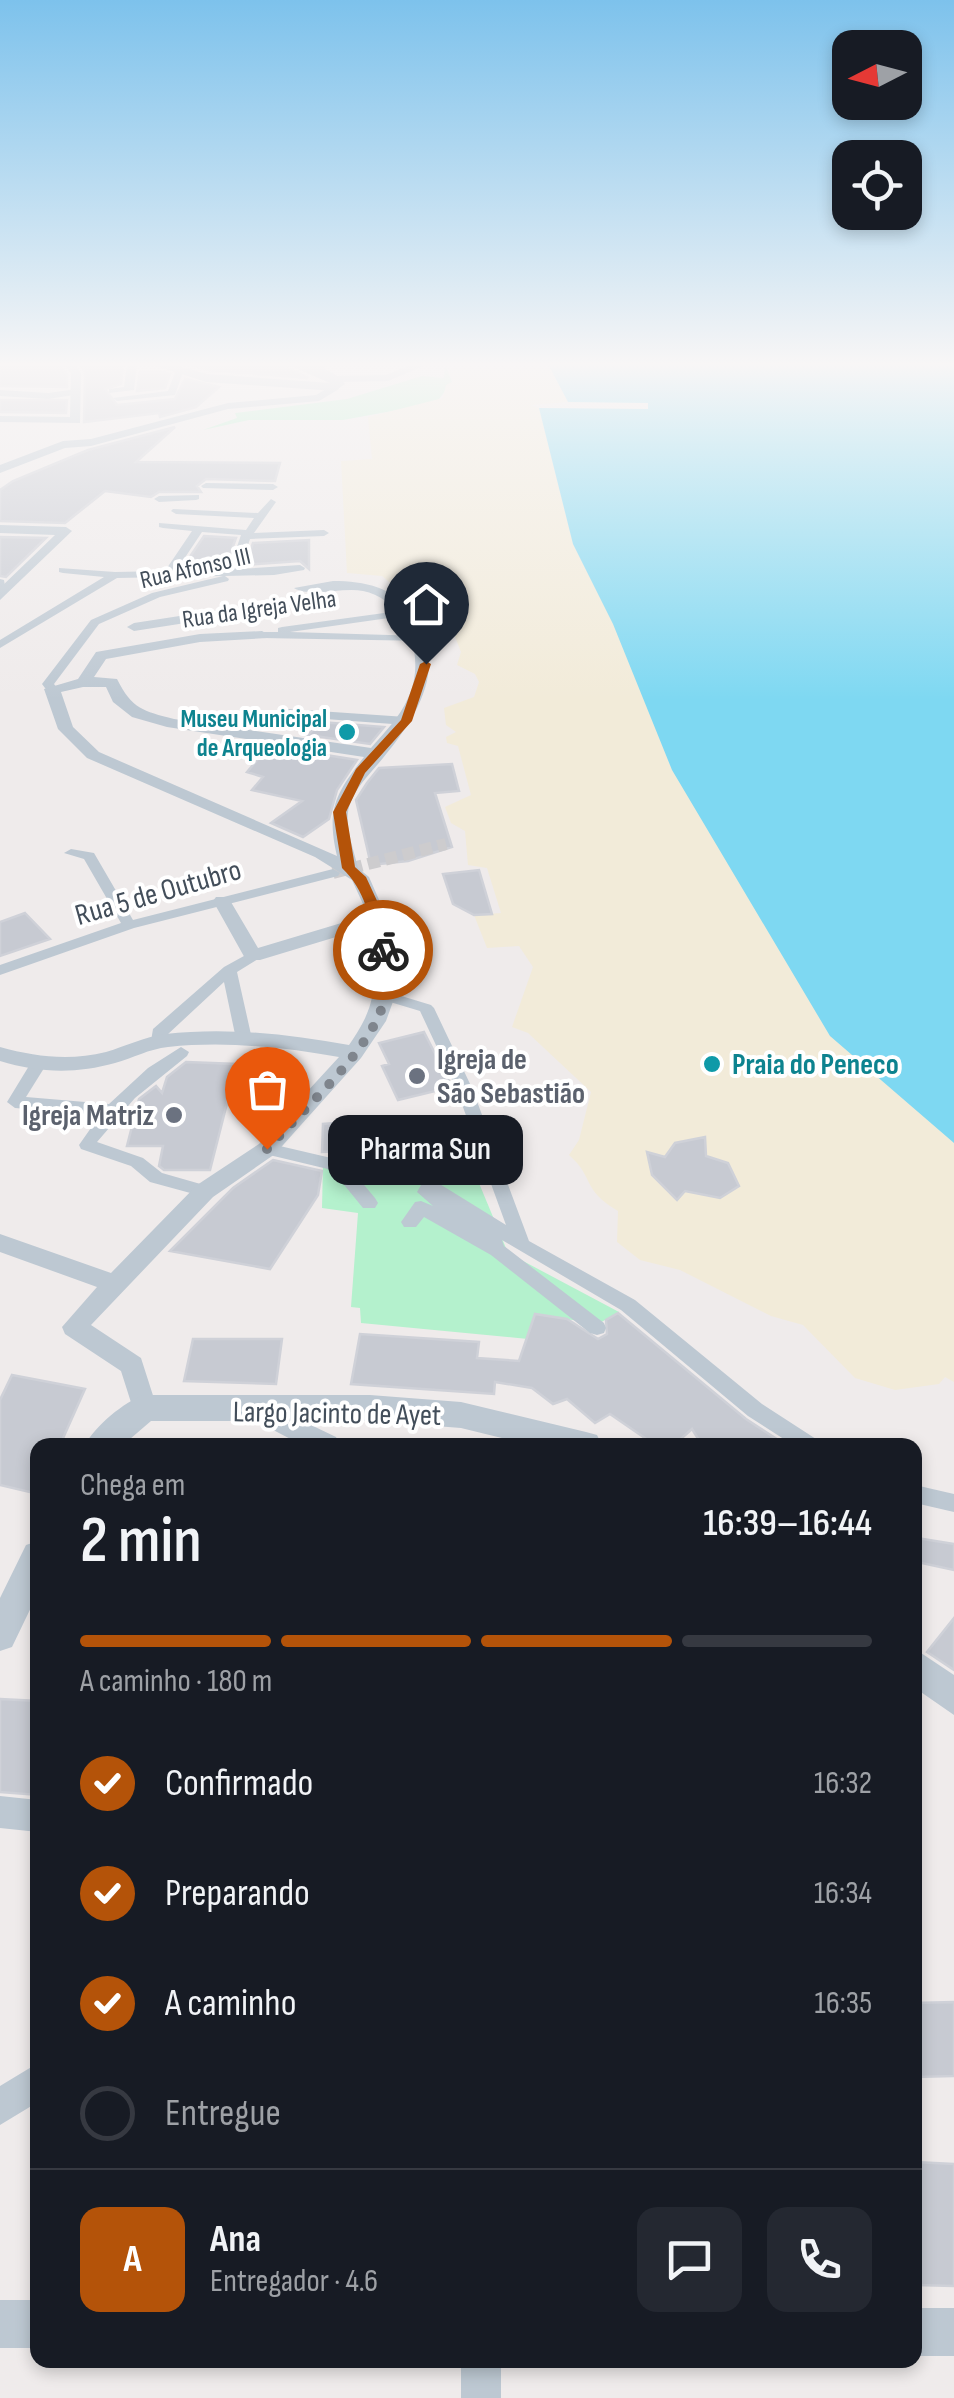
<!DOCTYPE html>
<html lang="pt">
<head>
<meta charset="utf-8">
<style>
	:root { --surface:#171b24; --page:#242831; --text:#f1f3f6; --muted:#9ea1a6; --line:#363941; --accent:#b45309 }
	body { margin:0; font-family:"Sofia Sans Condensed",sans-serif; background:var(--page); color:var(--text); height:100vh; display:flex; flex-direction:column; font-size:38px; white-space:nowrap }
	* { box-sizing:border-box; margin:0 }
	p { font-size:32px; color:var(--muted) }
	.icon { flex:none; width:55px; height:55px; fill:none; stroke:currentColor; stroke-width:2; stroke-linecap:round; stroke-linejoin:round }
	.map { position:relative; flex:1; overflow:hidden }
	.panel { position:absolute; left:30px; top:1438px; width:892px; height:930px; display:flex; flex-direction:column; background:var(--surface); border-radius:20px; box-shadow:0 5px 15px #0003 }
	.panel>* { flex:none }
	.needle { width:65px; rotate:264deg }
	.tools { position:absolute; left:832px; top:30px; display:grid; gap:20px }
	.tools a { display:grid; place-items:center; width:90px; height:90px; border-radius:20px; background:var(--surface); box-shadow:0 5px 15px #0003; font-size:50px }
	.pin { position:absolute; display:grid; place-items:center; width:85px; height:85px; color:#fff; margin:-102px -42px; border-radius:50% 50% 50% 0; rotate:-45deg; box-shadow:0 0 10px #0007 }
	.pin .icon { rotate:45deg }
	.courier { position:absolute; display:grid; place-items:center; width:100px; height:100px; margin:-50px; border:8px solid #b45309; border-radius:50%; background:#fff; color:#222; box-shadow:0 2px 12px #0007 }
	.bubble { position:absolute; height:70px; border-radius:20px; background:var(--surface); box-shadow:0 5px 15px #0003; font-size:32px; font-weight:600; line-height:70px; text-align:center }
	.head em { font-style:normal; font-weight:600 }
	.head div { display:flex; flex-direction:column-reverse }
	.head { display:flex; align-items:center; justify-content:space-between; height:170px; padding:0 50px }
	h1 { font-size:65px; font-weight:600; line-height:75px }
	.bar { display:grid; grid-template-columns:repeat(4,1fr); gap:15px 10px; align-content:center; height:120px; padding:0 50px }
	.bar i { height:12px; border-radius:8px; background:var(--line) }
	.bar .active { background:var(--accent) }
	.bar p { grid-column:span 4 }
	.line { display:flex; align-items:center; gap:25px; padding:0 50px; border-top:2px solid var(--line) }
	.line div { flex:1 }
	.round { display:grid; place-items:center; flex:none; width:105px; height:105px; border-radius:20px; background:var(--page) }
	ol { padding:0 50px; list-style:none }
	li { display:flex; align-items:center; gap:30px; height:110px }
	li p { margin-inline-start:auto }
	li .icon { padding:10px; border-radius:50%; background:var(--accent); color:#fff; stroke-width:4 }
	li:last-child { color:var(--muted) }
	li i { width:55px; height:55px; border:5px solid var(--line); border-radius:50% }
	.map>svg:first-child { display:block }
	.green { fill:#b4f1cd }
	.sand { fill:#f2ebd9 }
	.water { fill:#7ed8f2 }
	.building { fill:#c7cad2; stroke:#cfd1d8; stroke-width:2.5 }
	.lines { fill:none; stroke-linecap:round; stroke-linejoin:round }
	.pedestrian-tunnel { stroke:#cdccce; stroke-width:12; stroke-dasharray:12 6; stroke-linecap:butt }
	.pedestrian { fill:#bdc8d2; fill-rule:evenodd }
	.minor { fill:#bdc8d2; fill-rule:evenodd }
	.tertiary { fill:#bdc8d2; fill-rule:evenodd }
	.route { fill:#b45309 }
	.done { stroke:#7f858d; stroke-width:10; stroke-dasharray:0 18 }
	.culture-dot { fill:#0f9aa8; stroke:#fff; stroke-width:4 }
	.worship-dot { fill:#6b7280; stroke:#fff; stroke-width:4 }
	.labels { text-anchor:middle; stroke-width:8; stroke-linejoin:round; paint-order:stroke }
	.far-street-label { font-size:25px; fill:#434e5a; stroke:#fff }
	.far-culture-label { font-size:25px; font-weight:bold; fill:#0d838f; stroke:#fff; text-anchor:end }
	.street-label { font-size:30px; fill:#434e5a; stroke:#fff }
	.worship-label { font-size:30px; font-weight:bold; fill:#5b616d; stroke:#fff; text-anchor:start }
	.culture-label { font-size:30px; font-weight:bold; fill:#0d838f; stroke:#fff; text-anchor:start }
</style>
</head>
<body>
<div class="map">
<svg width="954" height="2398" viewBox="0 0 954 2398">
	<rect width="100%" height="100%" fill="#efebeb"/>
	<path class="green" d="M 445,364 L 452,382 L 436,403 L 343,420 L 249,420 L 203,430 L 237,418 L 235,413 L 347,399 L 422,376 L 444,378 Z
		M 464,1147 L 508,1253 L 619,1312 L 598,1324 L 535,1314 L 528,1339 L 361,1323 L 360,1308 L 351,1307 L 358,1213 L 322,1208 L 323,1163 L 427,1178 L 422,1148 Z"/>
	<path class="sand" d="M 448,364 L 548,364 L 568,402 L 531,405 L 539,408 L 573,544 L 614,624 L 672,770 L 954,1143 L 954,1382 L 945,1377 L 939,1384 L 895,1390 L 855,1378 L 803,1325 L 771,1316 L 680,1270 L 640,1260 L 617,1242 L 618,1211 C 581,1189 595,1178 569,1155 L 579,1140 L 591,1092 L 528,1033 L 512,1027 L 533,967 L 519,946 L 487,948 L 474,915 L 501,913 L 487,868 L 468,865 L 465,831 L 451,823 L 445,807 L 471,795 L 458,746 L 447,743 L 446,737 L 456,732 L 446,725 L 444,708 L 474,697 L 479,682 L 475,674 L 457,665 L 461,652 L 450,624 L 433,619 L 382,576 L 347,573 L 341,461 L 372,459 L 368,417 L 443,398 L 446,385 L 452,382 Z"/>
	<path class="water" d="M 548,364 L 954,364 L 954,1143 L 830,1036 L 672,770 L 613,624 L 573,544 L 539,408 L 648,409 L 648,403 L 568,402 Z"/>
	<path class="building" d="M 0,364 L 60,364 L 67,374 L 67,387 L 0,386 Z
		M 80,364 L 123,364 L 121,384 L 105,389 L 117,405 L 175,399 L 185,379 L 219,387 L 196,407 L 160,417 L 159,413 L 84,422 L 85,373 Z
		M 187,364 L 282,364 L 308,378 L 208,370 Z
		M 140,372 L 161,372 L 170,374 L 165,388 L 137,391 Z
		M 0,400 L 67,400 L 66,413 L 0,412 Z
		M 175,427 L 136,462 L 280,463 L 275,481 L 206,479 L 197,486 L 201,492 L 159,492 L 151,497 L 105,491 L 65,523 L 0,521 L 0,490 L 13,481 L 88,450 Z
		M 204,536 L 236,538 L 226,566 L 183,567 Z
		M 0,537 L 46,538 L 6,577 L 0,576 Z
		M 309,540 L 309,569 L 300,561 L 245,565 L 253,543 Z
		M 320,722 L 384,727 L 370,744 L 308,735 Z
		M 269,746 L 357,760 L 337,790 L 329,819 L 303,837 L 271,823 L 302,801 L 252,790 L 263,777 L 247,772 Z
		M 452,764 L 459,791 L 435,793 L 452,847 L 408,861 L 371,865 L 356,800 L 367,783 L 379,768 Z
		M 479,870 L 492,914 L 474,915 L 453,904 L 443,874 Z
		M 25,913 L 50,939 L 0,956 L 0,922 Z
		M 424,1032 L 452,1087 L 398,1100 L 382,1066 L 389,1064 L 379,1043 Z
		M 186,1062 L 237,1064 L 210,1170 L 164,1170 L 159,1166 L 163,1146 L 127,1146 L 139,1099 L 156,1086 L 162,1093 L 167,1077 Z
		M 413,1117 L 422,1148 L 322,1152 L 323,1124 Z
		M 705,1137 L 706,1156 L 728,1163 L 739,1186 L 720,1198 L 685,1191 L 677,1200 L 652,1175 L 647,1152 L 665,1157 L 675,1143 Z
		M 273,1160 L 322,1171 L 318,1195 L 270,1269 L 170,1251 L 233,1188 Z
		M 618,1313 L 746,1419 L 786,1445 L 702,1445 L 692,1429 L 674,1445 L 655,1445 L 610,1414 L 595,1423 L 567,1399 L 553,1404 L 532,1388 L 495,1382 L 494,1394 L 351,1384 L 360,1334 L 479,1342 L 477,1358 L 519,1361 L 535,1314 L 567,1319 L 598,1339 L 607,1334 L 606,1320 Z
		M 193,1339 L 282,1339 L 276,1384 L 184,1381 Z
		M 12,1375 L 85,1389 L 60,1445 L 38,1445 L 38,1494 L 0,1485 L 0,1400 Z
		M 917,1538 L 954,1544 L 954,1570 L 917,1562 Z
		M 954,1618 L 954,1670 L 927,1652 Z
		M 0,1699 L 38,1701 L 38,1795 L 0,1792 Z
		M 954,2002 L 954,2076 L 915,2077 L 915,2003 Z
		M 915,2162 L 954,2164 L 954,2286 L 916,2285 Z"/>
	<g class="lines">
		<path class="pedestrian-tunnel" d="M 333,873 L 446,844"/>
		<path class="pedestrian" d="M 176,370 L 183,372 L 175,395 L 117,401 L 113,398 L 168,391 Z
			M 77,389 L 80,394 L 48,399 L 0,396 L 0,390 L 48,393 Z
			M 206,483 L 273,484 L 278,487 L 273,490 L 203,488 L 201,486 Z
			M 199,495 L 199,499 L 196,500 L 159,502 L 154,499 L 159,496 Z
			M 271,499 L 276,502 L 254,533 L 324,530 L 329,533 L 324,536 L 250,539 L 240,569 L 300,565 L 305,568 L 304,570 L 274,575 L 225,576 L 229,579 L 228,581 L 160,597 L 99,624 L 54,684 L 58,689 L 56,692 L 48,692 L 42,684 L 91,620 L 152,593 L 223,576 L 117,578 L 0,648 L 0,640 L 104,577 L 63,573 L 59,572 L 59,568 L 115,572 L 165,571 L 192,531 L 163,528 L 159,527 L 159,523 L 246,530 L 254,518 L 176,514 L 171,511 L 173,509 L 258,513 ZM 202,532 L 241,535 L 229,570 L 176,571 Z
			M 0,579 L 4,580 L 5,586 L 0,589 Z
			M 406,610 L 410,611 L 410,615 L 290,632 L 422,636 L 426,637 L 426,641 L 262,638 L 256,635 L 262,632 L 278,632 L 278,628 L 282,627 Z
			M 289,709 L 406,717 L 412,721 L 406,725 L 285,716 L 283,713 Z
			M 71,849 L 94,853 L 133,920 L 333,869 L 340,873 L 338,876 L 134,928 L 0,975 L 0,965 L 121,923 L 84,859 L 64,853 Z
			M 253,951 L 260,956 L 258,959 L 237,972 L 252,1039 L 250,1043 L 238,1043 L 236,1039 L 224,982 L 167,1035 L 165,1045 L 153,1045 L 151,1041 L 153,1029 L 224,967 Z
			M 385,991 L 431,1005 L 434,1008 L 472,1088 L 529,1241 L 635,1300 L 762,1404 L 816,1439 L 819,1445 L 793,1445 L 748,1416 L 621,1310 L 502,1240 L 504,1246 L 604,1323 L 606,1328 L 604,1333 L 597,1335 L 590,1333 L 491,1255 L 424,1217 L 416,1227 L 404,1227 L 401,1222 L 415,1202 L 421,1201 L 433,1206 L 417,1192 L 424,1180 L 430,1178 L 506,1225 L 456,1088 L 420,1011 L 380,999 L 377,996 Z
			M 181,1047 L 189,1052 L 187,1056 L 135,1098 L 97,1142 L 143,1158 L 162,1173 L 211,1187 L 214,1191 L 211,1195 L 205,1197 L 150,1182 L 131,1166 L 81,1149 L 79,1145 L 100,1115 L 15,1108 L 7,1102 L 32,1061 L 38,1060 L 46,1065 L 26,1097 L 109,1104 L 148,1068 Z
			M 267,1143 L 344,1161 L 375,1198 L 378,1203 L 375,1208 L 363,1208 L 332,1170 L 261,1153 L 259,1149 Z
			M 915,1485 L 954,1494 L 954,1512 L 915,1503 Z"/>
		<path class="minor" d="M 64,364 L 75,364 L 81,373 L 80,423 L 0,422 L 0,416 L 70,417 L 71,373 Z
			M 127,364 L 137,364 L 134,390 L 109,393 L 109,389 L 124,387 Z
			M 318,364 L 334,364 L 311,374 L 306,371 Z
			M 412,364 L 428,364 L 388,381 L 336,382 L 331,379 L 336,376 L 386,375 Z
			M 335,384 L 339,389 L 319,401 L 228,409 L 91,446 L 65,448 L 0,473 L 0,465 L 63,441 L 91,439 L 228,403 L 316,395 Z
			M 0,525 L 66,527 L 72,531 L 0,600 L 0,588 L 55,535 L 0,533 Z
			M 333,581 C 365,581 394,587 413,615 C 450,666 416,718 383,758 C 371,773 355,787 349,807 C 344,826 354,850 358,868 L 369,877 L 387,918 L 395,996 L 386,1021 L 361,1058 L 275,1154 L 213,1197 L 91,1325 L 141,1358 L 157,1408 L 153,1415 L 144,1419 L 135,1415 L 121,1371 L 65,1334 L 62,1327 L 97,1287 L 0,1252 L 0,1234 L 111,1273 L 197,1185 L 259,1144 L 339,1057 C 282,1047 225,1041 168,1047 C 149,1049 133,1058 115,1063 C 76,1074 39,1073 0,1061 L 0,1047 C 36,1057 70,1061 106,1052 C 126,1046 144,1037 165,1034 C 227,1027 288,1034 349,1045 C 382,998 374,981 369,927 L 260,960 L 246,960 L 213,901 L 216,897 L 228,897 L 258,948 L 368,915 L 352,880 L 315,857 L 87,758 L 58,729 L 44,689 L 78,679 L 96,652 L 200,634 L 262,631 L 269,635 L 267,638 L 200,642 L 106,659 L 94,677 L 117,679 C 132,709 143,711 174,719 L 371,748 C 384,733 400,717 408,698 C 427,659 408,600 363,591 C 342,587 310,598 294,588 ZM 83,687 L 106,687 L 113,702 L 132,717 L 167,727 L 364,757 C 336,793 326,809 337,856 L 99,752 L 73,727 L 61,692 Z
			M 322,594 L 327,595 L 327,601 L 134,631 L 127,627 L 134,623 Z
			M 261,1401 L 336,1437 L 340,1445 L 302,1445 L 252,1419 L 248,1412 L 252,1405 Z
			M 0,1796 L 38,1800 L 38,1832 L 0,1828 Z
			M 38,2063 L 38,2102 L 0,2125 L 0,2086 Z
			M 461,2360 L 501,2360 L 501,2398 L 461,2398 Z"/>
		<path class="tertiary" d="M 150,364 L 172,364 L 207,374 L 330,383 L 286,364 C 307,364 332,366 345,384 L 335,391 L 206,382 Z
			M 144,1395 L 370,1395 L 461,1402 L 586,1432 L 597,1435 L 602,1445 L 531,1445 L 461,1428 L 370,1421 L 151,1421 L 123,1445 L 85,1445 C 95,1426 124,1402 144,1395 Z
			M 38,1541 L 38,1593 L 12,1647 L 0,1651 L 0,1598 L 26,1545 Z
			M 915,1649 L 954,1675 L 954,1715 L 915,1688 Z
			M 0,2300 L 38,2300 L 38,2348 L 0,2348 Z
			M 915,2308 L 954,2308 L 954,2356 L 915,2356 Z"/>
	</g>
	<linearGradient id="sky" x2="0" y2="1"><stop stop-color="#7dc2ec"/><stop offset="0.52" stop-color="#f8f6f6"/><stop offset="1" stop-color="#f8f6f6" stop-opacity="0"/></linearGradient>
	<rect width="954" height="700" fill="url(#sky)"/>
	<path class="route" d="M 426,661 L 431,664 L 412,721 L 365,773 L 346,812 L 355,867 L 366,877 L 385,918 L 389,950 L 383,954 L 376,950 C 371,919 365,890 342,868 L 333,812 L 356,769 L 401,720 L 420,664 Z"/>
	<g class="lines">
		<path class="done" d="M 267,1149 C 301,1111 376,1047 385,996 C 387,982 385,963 383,950"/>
	</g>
	<g class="culture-dot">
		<circle cx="347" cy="732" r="10"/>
		<circle cx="712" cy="1064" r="10"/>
	</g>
	<g class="worship-dot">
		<circle cx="417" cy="1076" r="10"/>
		<circle cx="174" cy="1115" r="10"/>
	</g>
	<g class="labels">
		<g class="far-street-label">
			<text transform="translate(195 567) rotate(-13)" y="9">Rua Afonso III</text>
			<text transform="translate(259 608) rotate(-8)" y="9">Rua da Igreja Velha</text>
		</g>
		<g class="far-culture-label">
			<text x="327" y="727">Museu Municipal<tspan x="327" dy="29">de Arqueologia</tspan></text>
		</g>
		<g class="street-label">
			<text transform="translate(158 892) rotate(-16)" y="10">Rua 5 de Outubro</text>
			<text transform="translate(337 1413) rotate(1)" y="10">Largo Jacinto de Ayet</text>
		</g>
		<g class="worship-label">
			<text x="437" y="1069">Igreja de<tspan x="437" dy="34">São Sebastião</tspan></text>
			<text x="154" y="1125" text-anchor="end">Igreja Matriz</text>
		</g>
		<g class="culture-label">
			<text x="732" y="1074">Praia do Peneco</text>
		</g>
	</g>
</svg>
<div class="tools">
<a><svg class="needle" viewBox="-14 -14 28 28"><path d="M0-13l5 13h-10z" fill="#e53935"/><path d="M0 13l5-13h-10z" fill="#9ea1a6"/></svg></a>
<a><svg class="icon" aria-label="locate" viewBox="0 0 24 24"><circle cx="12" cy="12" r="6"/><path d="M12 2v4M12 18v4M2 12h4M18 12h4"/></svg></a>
</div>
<div class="pin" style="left:267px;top:1149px;background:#ea580c"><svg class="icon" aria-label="bag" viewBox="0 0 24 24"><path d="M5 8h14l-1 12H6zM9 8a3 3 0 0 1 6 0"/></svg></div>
<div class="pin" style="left:426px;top:664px;background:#1f2937"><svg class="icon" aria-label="home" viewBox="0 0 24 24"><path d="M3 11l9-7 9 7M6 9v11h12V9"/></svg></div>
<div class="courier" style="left:383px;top:950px"><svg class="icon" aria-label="bike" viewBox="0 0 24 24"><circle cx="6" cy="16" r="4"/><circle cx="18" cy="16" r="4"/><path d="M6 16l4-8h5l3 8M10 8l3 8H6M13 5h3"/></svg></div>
<div class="bubble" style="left:328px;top:1115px;width:195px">Pharma Sun</div>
<section class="panel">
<div class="head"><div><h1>2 min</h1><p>Chega em</p></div><em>16:39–16:44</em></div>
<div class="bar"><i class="active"></i><i class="active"></i><i class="active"></i><i></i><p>A caminho · 180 m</p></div>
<ol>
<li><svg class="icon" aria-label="check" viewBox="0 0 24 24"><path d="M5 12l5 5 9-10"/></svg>Confirmado<p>16:32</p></li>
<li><svg class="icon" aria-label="check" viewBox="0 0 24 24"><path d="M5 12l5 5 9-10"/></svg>Preparando<p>16:34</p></li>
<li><svg class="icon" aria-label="check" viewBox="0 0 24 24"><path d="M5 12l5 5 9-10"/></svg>A caminho<p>16:35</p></li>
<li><i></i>Entregue</li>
</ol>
<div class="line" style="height:180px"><b class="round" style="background:var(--accent);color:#fff">A</b><div><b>Ana</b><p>Entregador · 4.6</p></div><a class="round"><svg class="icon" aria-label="chat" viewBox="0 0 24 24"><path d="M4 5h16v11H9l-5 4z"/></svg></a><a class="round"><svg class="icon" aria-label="phone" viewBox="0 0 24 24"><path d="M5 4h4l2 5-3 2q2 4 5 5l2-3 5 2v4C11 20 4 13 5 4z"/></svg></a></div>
</section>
</div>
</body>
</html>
